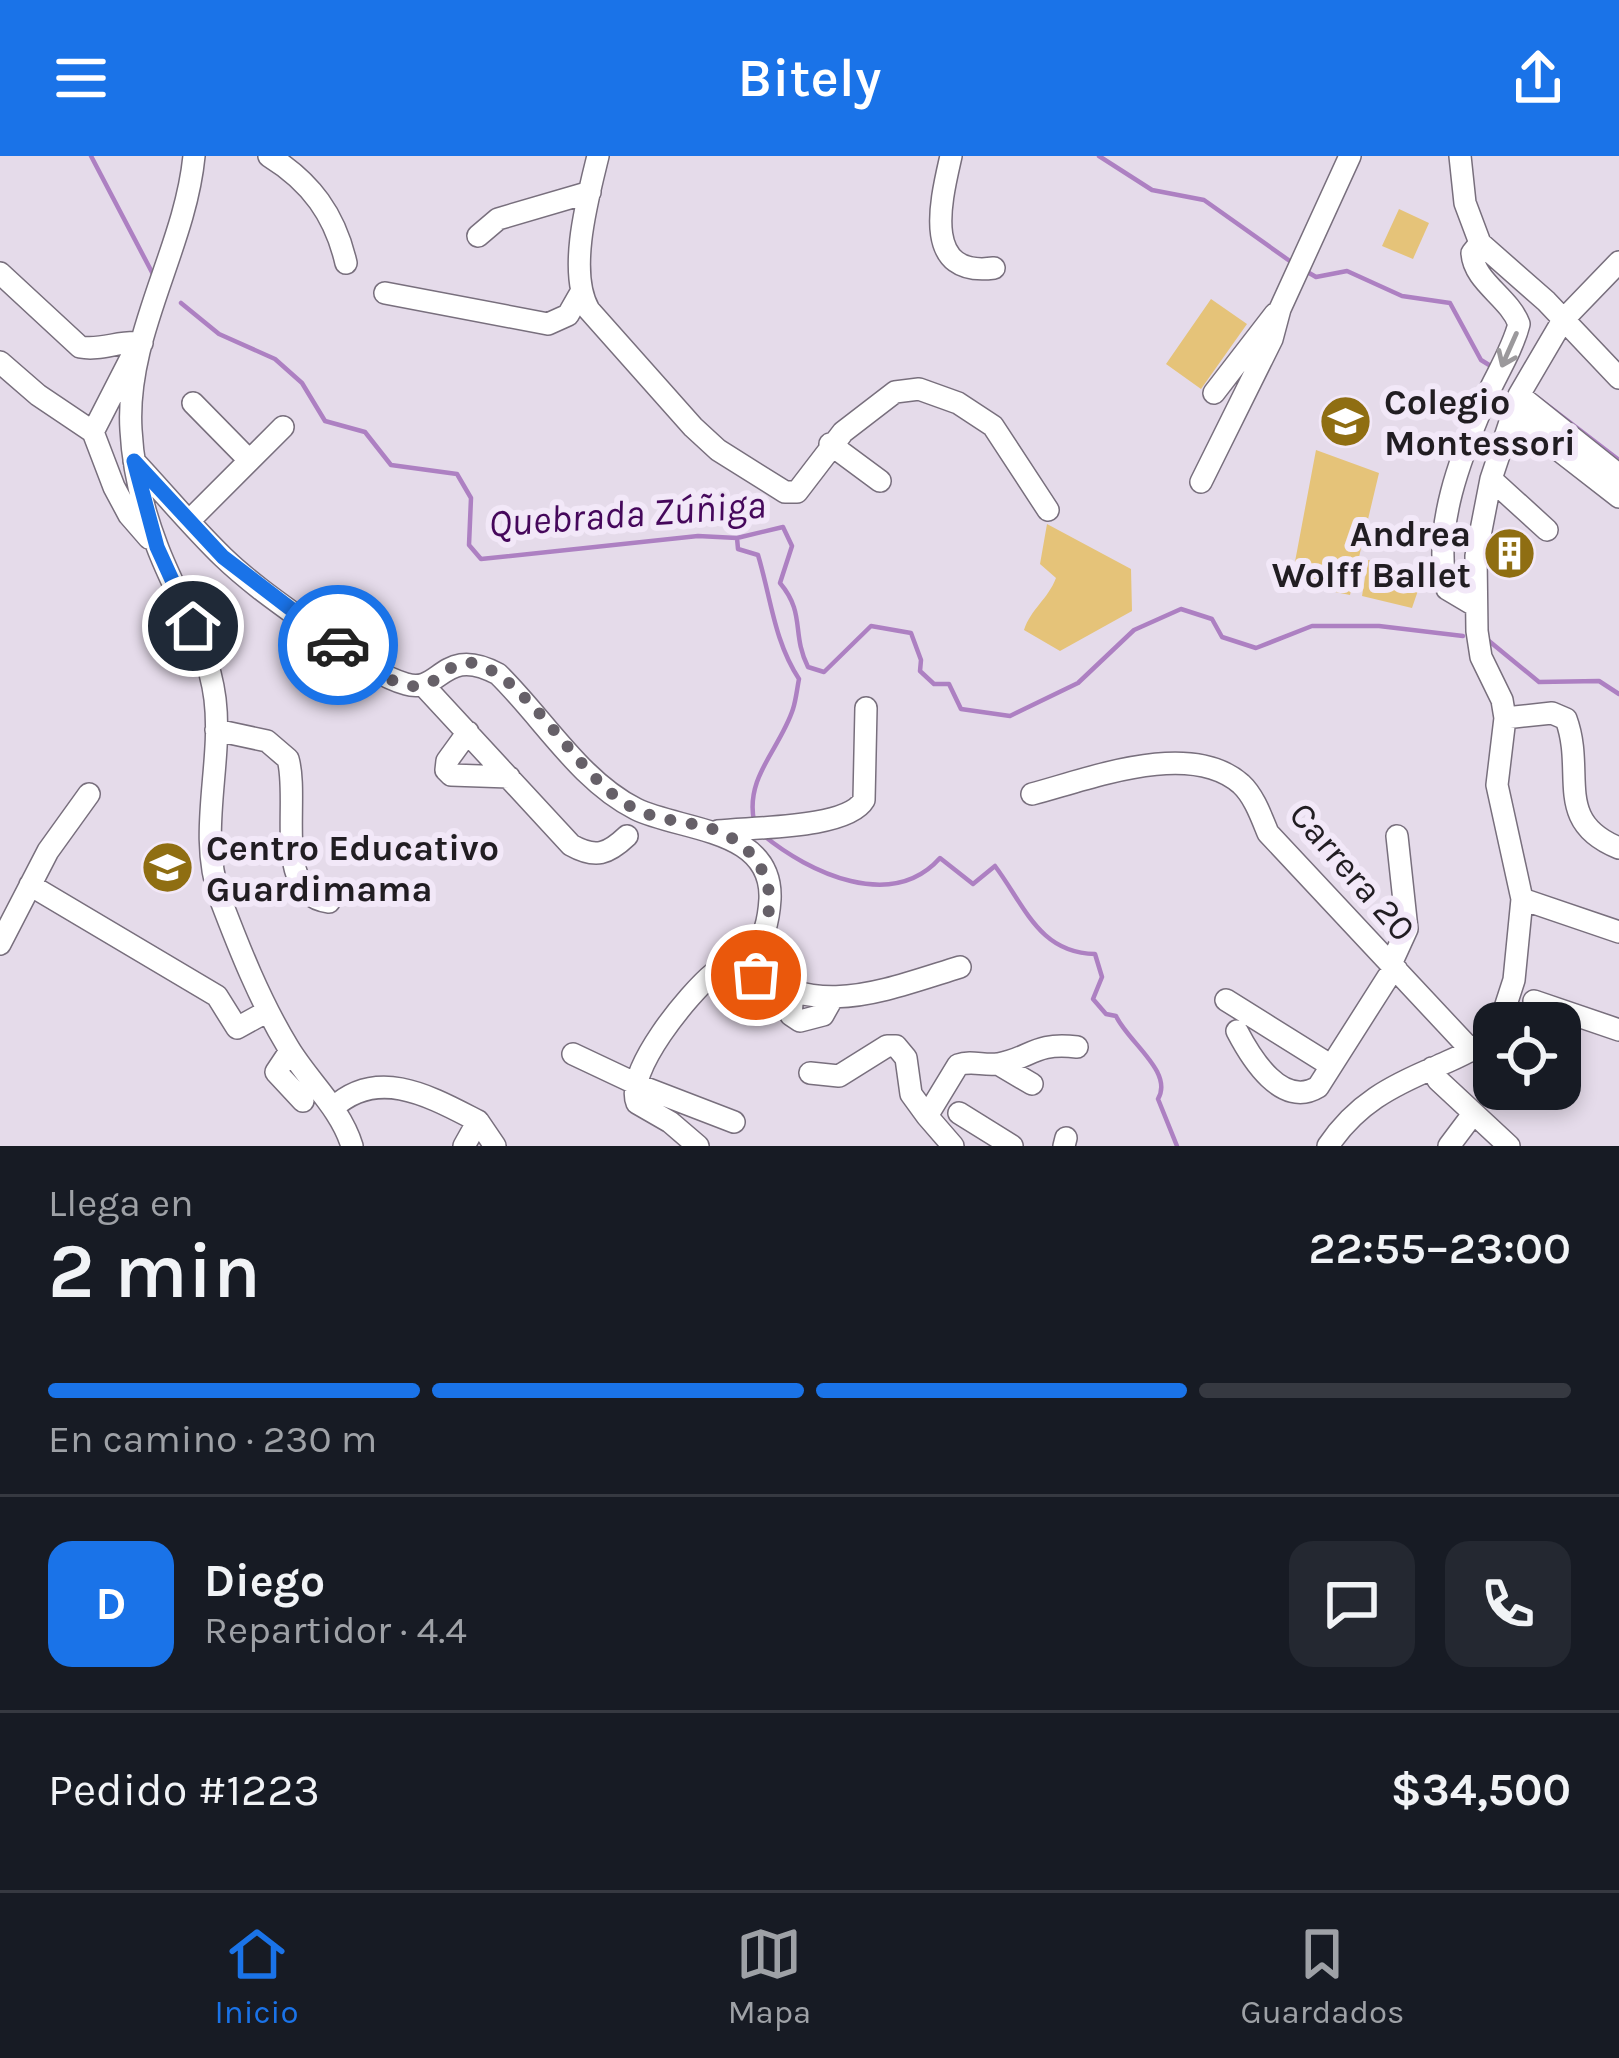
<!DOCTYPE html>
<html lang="es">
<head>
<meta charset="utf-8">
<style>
	:root { --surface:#171b24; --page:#242831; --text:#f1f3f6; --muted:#9ea1a6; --line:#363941; --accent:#1a73e8 }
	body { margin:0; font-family:Karla,sans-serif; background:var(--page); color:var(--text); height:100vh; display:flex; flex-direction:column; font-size:45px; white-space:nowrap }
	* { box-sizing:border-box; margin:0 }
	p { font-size:39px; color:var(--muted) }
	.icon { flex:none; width:66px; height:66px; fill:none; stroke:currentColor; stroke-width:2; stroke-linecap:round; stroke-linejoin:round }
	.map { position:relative; height:990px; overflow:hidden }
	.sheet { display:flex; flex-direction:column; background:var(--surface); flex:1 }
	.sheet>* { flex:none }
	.fabs { position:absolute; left:1473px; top:846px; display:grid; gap:24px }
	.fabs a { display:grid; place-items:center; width:108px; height:108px; border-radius:24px; background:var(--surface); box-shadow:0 6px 18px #0003; font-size:60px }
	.pin { position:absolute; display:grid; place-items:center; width:102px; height:102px; color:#fff; margin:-51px; border:6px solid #fff; border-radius:50%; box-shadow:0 3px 12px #0007 }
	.courier { position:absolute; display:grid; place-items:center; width:120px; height:120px; margin:-60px; border:9px solid #1a73e8; border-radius:50%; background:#fff; color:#222; box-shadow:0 3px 15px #0007 }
	.head em { font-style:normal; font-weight:600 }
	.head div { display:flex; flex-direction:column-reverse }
	.head { display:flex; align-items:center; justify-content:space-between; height:204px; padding:0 48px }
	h1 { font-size:78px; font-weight:600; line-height:90px }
	.bar { display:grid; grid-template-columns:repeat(4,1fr); gap:18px 12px; align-content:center; height:144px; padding:0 48px }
	.bar i { height:15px; border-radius:9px; background:var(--line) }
	.bar .selected { background:var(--accent) }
	.bar p { grid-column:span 4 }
	.line { display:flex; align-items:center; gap:30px; padding:0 48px; border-top:3px solid var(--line) }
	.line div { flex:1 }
	.round { display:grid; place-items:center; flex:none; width:126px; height:126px; border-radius:24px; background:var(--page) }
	header { display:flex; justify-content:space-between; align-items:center; height:156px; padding:0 48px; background:var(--accent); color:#fff; font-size:54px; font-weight:600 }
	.menu { display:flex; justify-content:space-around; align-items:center; height:168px; border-top:3px solid var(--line); background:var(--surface); font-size:33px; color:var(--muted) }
	.menu a { display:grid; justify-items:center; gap:6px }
	.menu .selected { color:var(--accent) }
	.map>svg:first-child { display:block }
	.green { fill:#e5c379 }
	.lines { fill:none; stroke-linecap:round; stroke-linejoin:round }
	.stream { stroke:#ad80c2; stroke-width:4.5 }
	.minor-casing { stroke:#786f7d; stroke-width:24 }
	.minor { stroke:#fff; stroke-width:21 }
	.oneway { stroke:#9b999c }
	.done { stroke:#666068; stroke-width:12; stroke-dasharray:0 21.6 }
	.route { stroke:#1a73e8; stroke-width:15 }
	.labels { text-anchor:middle; stroke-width:12; stroke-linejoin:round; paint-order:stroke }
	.poi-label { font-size:36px; font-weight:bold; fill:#211d22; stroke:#f2e8f8; text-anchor:start }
	.street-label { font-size:36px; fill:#211d22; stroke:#f2e8f8 }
	.water-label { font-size:39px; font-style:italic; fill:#45075b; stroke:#f2e8f8 }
</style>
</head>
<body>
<header><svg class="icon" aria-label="menu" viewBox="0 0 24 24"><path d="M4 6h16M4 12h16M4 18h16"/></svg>Bitely<svg class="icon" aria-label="share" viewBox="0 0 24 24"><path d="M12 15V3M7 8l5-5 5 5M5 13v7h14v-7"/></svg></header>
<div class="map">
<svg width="1619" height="990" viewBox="0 0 1619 990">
	<rect width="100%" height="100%" fill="#e5dbea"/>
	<path class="green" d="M 1399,53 L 1429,67 L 1413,103 L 1382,90 Z
		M 1211,143 L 1247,168 L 1201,233 L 1166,208 Z
		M 1316,294 L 1379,317 L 1350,439 L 1291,427 Z
		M 1047,368 L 1131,413 L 1132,455 L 1060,495 L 1024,474 C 1031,453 1048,443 1056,422 L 1040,408 Z
		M 1368,404 L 1424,417 L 1412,452 L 1362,440 Z"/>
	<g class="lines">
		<path class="stream" d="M 91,0 L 155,122
			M 1099,0 L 1152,34 L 1204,44 L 1294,108
			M 1304,114 L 1316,121 L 1347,115 L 1402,140 L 1450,147 L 1481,204 L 1494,212
			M 181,147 L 219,178 L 275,203 L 302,227 L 325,265 L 365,276 L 391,309 L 457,318 L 471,342 L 469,389 L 481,403 L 698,380 L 737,382 L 783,371 L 792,390 L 780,427 C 806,458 791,477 808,511 L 824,516 L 871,470 L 911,477 L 921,504 L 920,515 L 934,528 L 949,528 L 961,553 L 1010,560 L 1078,527 L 1134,474 L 1181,453 L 1212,463 L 1222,481 L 1256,492 L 1312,470 L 1379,470 L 1463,480
			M 1538,242 L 1619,304
			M 737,382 L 738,393 L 758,399 C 771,442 774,485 799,523 C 797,533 796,544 793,553 C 780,593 745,621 754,665
			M 1489,485 L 1539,526 L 1599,525 L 1619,538
			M 763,679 C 809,717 892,756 940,702 L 973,728 L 995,710 C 1025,750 1039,797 1095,798 L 1102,821 L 1093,843 L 1106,858 L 1116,860 C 1128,886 1174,916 1158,943 L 1177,990"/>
		<defs>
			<path id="minor" d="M 194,0 C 185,93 125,179 131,274 C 133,313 143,353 157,390 C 176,441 208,487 215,543 C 223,609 197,677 220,742 C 239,792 260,845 288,891 C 308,925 340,951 352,990
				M 269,0 C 311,26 335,59 346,107
				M 598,0 C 588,41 567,116 589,154 L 693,271 L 718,294 L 785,336 L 797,336 L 843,276 L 895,236 L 919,233 L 958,247 L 993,270 L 1048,354
				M 951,0 C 941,44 921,122 994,112
				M 1460,0 L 1465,47 L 1480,87 L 1546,145 L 1619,222
				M 478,80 L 498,63 L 590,36
				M 0,117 L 80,191 C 102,195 120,184 142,187
				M 385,137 L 548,168 L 568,159 L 580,138
				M 0,206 L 38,239 L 93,276 L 114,331 L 129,359 L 149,382
				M 1214,237 L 1275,158
				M 1519,239 L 1619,319
				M 193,247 L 249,304
				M 1511,257 L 1619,341
				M 93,276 L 134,196
				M 830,288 L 880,325
				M 134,305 C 164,337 192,371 223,401 C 254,431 291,455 326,481 C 350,498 378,520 406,528 C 441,539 442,488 498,518 C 543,562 580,625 636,653 C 681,675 773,672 770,743 C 769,760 765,782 753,795 C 743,806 726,808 714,817 C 689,837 624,916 637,947 L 670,966 L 698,990
				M 1491,323 L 1547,374
				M 1201,326 L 1272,183 L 1280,153 L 1350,0
				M 189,365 L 283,271
				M 1474,449 L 1447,433 C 1432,373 1461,300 1485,244 C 1496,219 1512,195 1519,168 C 1509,141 1474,126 1472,97 L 1480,87
				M 424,530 L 571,689 C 596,703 608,698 627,680
				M 1505,562 L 1552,557 L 1566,563 C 1586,617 1552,665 1619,692
				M 216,574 L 267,585 L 288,603 C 300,644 272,739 329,746
				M 468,576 L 447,605 L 446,614 L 451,619 L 509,621
				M 1032,638 C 1089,623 1190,583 1241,628 C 1254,640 1261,660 1268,677 L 1472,895
				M 718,675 C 752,671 847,673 864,644 L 866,552
				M 30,729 L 217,840 L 237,872 L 268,855
				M 1522,743 L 1619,776
				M 0,788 L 48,695 L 89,638
				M 738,805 C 811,866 879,836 960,811
				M 1391,808 L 1407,773 L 1397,680
				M 793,836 L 791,859 L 800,865 L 823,859 L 832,843
				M 1226,844 L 1330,909
				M 1534,845 L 1619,874
				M 1500,867 L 1514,824 L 1522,743 L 1497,629 L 1505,562 L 1502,544 L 1481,501 L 1477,475 L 1476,400 L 1491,323 L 1519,239 L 1563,164 L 1619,106
				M 1237,875 C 1251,902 1282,953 1318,931 L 1388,821 L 1397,814
				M 290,895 L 276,916 L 303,945
				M 573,898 L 643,931 L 734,966
				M 998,908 L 1032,928
				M 1432,912 L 1438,924 L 1509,990
				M 810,917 L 839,920 L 887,890 L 896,890 L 906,902 L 911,938 L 927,960
				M 333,952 C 378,910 431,941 478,965 L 464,990
				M 959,957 L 1012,990
				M 478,965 L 495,990
				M 953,990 L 927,960 L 958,909 C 972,904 983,910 998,908 C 1032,902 1033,886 1077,891
				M 1064,990 L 1066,982
				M 1328,990 C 1356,948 1391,930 1436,911 C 1457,901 1478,894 1494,876
				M 1449,990 L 1473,958"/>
		</defs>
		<use href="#minor" class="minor-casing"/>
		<use href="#minor" class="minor"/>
	</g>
	<defs><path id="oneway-shaft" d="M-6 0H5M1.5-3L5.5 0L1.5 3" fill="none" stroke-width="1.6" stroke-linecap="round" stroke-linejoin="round" transform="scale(3)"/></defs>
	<use class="oneway" href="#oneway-shaft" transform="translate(1509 194) rotate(114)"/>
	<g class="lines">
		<path class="done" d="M 338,489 C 358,503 394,533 419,530 C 443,528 451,495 485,511 C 531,533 572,606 615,640 C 651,669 682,661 718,675 C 750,688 773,718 769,753 C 766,776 758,794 738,805 L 756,819"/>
		<path class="route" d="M 193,470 L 157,391 L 134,305 L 223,401 L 338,489"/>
	</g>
	<defs>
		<symbol id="school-disc" viewBox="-11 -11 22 22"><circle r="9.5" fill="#8f6e12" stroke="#f2e8f8"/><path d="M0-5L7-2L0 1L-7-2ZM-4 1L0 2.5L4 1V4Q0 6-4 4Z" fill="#fff"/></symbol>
		<symbol id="building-disc" viewBox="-11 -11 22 22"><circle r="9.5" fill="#8f6e12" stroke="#f2e8f8"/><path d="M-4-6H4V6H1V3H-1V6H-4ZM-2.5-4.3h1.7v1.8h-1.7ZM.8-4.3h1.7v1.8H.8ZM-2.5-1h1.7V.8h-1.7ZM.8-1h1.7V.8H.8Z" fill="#fff"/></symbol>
	</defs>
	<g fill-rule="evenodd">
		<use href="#school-disc" x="1316" y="236" width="59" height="59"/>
		<use href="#building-disc" x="1480" y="368" width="59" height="59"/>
		<use href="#school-disc" x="138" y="682" width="59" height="59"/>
	</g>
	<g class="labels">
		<g class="poi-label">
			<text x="1384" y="258">Colegio<tspan x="1384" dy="41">Montessori</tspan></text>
			<text x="1471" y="390" text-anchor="end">Andrea<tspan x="1471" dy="41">Wolff Ballet</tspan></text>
			<text x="206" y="704">Centro Educativo<tspan x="206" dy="41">Guardimama</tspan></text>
		</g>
		<g class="street-label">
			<text transform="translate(1353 715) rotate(49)" y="13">Carrera 20</text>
		</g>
		<g class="water-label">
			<text transform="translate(627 357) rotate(-4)" y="14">Quebrada Zúñiga</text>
		</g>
	</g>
</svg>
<div class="fabs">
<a><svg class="icon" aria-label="locate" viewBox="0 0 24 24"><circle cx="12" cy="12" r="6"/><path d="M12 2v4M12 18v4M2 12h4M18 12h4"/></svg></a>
</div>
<div class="pin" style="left:756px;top:819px;background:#ea580c"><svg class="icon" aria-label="bag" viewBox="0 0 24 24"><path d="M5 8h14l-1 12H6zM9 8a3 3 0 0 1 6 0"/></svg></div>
<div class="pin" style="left:193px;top:470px;background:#1f2937"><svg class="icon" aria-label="home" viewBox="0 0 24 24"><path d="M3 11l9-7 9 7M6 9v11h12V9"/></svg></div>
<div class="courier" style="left:338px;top:489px"><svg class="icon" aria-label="car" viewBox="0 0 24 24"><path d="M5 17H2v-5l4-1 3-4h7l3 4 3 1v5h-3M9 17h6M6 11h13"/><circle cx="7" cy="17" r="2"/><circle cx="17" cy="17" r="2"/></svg></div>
</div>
<section class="sheet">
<div class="head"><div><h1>2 min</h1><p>Llega en</p></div><em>22:55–23:00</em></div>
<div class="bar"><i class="selected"></i><i class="selected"></i><i class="selected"></i><i></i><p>En camino · 230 m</p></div>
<div class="line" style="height:216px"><b class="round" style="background:var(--accent);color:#fff">D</b><div><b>Diego</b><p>Repartidor · 4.4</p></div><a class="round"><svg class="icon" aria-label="chat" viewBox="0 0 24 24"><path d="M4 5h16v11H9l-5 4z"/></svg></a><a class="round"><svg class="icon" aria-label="phone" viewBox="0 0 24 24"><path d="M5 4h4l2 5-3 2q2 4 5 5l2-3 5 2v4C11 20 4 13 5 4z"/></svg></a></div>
<div class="line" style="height:156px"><div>Pedido #1223</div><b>$34,500</b></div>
</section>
<nav class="menu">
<a class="selected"><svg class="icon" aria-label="home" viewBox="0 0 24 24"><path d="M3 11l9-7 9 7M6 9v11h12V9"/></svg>Inicio</a>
<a><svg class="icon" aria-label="map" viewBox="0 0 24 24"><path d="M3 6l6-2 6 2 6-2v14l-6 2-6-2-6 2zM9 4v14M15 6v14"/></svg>Mapa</a>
<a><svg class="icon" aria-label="saved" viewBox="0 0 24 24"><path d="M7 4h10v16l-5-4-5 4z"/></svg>Guardados</a>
</nav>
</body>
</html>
